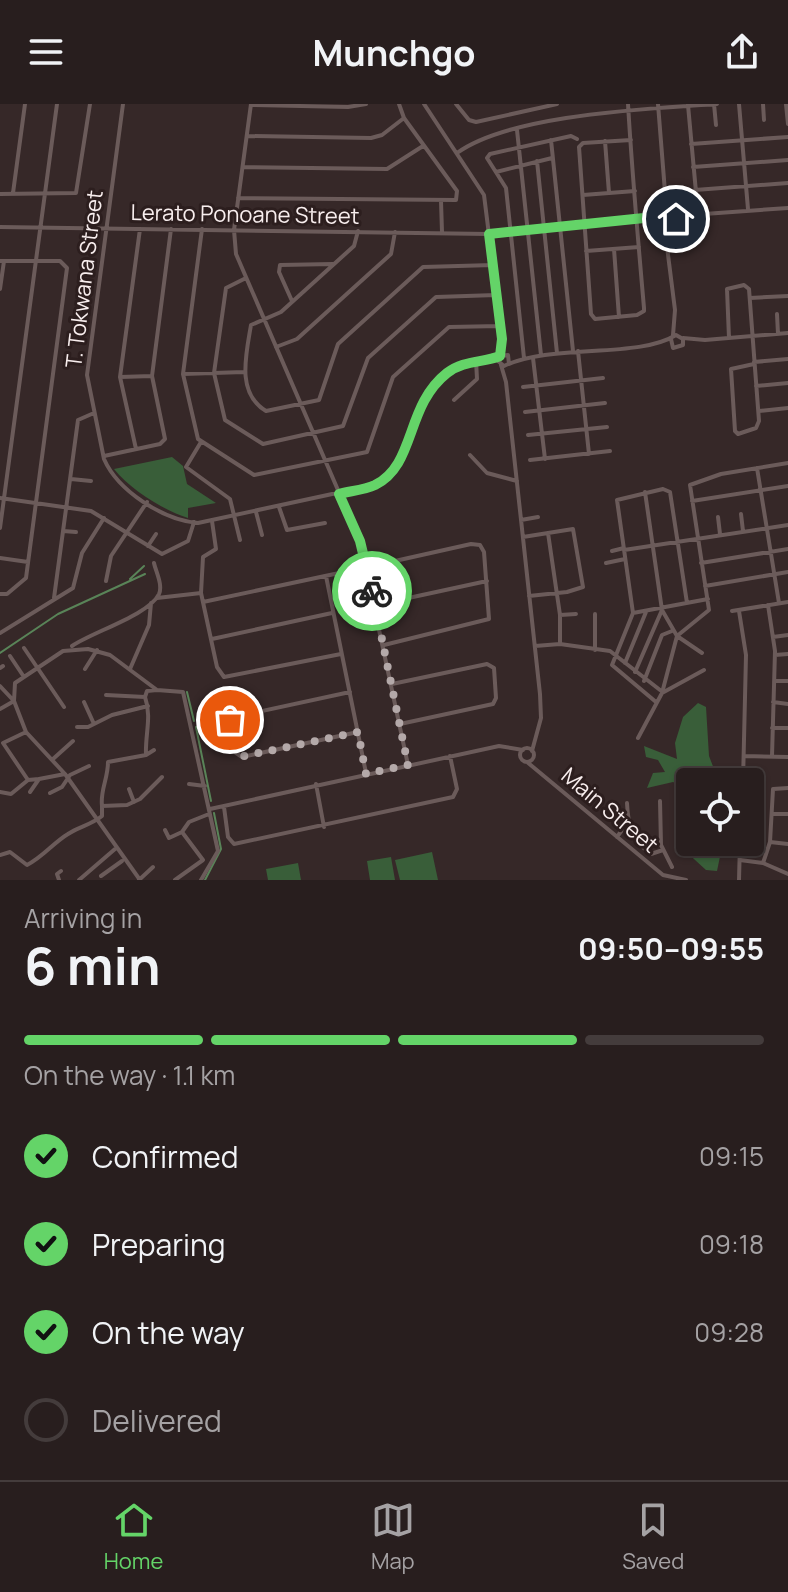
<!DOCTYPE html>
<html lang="en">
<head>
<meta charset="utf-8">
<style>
	:root { --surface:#281e1e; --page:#302727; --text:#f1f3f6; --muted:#a5a2a4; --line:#443c3c; --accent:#64d468 }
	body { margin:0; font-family:Manrope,sans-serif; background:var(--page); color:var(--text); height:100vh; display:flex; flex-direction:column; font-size:30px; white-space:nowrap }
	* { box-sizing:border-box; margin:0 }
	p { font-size:26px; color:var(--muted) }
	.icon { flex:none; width:44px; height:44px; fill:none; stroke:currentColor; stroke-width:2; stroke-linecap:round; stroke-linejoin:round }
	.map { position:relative; height:776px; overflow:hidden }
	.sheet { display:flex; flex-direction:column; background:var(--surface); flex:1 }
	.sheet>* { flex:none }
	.tools { position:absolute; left:676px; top:664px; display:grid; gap:16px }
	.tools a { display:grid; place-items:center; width:88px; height:88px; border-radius:8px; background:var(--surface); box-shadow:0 2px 6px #0004,0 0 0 2px var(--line); font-size:40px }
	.pin { position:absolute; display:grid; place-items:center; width:68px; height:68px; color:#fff; margin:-34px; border:4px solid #fff; border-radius:50%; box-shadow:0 2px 8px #0007 }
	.courier { position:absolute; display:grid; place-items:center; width:80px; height:80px; margin:-40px; border:6px solid #64d468; border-radius:50%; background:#fff; color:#222; box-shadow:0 2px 10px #0007 }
	.overview em { font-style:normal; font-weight:700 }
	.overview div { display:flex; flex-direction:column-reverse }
	.overview { display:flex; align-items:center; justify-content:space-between; height:136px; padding:0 24px }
	h1 { font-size:52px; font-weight:700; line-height:60px }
	.bar { display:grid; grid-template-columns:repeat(4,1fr); gap:12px 8px; align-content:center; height:96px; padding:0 24px }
	.bar i { height:10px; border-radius:6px; background:var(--line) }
	.bar .on { background:var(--accent) }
	.bar p { grid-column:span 4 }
	ol { padding:0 24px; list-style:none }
	li { display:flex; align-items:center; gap:24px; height:88px }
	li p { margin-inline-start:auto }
	li .icon { padding:8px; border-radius:50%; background:var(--accent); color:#111; stroke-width:4 }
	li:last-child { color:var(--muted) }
	li i { width:44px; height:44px; border:4px solid var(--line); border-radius:50% }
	header { display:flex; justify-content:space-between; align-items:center; height:104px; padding:0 24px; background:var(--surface); font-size:36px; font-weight:700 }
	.tab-bar { display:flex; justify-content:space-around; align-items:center; height:112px; border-top:2px solid var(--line); background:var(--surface); font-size:22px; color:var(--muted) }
	.tab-bar a { display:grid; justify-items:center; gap:4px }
	.tab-bar .on { color:var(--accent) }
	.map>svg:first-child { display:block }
	.green { fill:#395e39 }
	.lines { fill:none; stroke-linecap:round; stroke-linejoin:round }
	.stream { stroke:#598458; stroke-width:2 }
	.minor { stroke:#6b5b5a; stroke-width:4 }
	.done { stroke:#b4a9a9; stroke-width:8; stroke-dasharray:0 14.4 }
	.route { stroke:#64d468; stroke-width:10 }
	.labels { text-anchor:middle; stroke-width:6; stroke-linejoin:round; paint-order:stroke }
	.street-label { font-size:22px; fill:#f8eeee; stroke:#2c1e1e }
</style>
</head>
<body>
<header><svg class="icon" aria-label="menu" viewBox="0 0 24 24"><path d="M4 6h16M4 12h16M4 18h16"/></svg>Munchgo<svg class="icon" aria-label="share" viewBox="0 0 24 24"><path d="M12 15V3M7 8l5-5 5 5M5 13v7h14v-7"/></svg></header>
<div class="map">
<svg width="788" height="776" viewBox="0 0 788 776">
	<rect width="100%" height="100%" fill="#362828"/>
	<path class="green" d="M 172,353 L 183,362 L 187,380 L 216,399 L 188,404 L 188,414 C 163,406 131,386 114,365 Z
		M 698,599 L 706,603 L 709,652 L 719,678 L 690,678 L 690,738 L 723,738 L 717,767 L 706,766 L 683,745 L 679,681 L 673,678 L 647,684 L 653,669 L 665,668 L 658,656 L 646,653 L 644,642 L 677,655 L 675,639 L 683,613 Z
		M 432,748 L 438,776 L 400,776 L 395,756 Z
		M 391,753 L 395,776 L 370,776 L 367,757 Z
		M 298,759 L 301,776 L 268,776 L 266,765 Z"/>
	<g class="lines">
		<path class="stream" d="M 130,475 L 144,462
			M 0,549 L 58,510 L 145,470
			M 187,588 L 194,617
			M 196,623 L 211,697
			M 205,776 L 221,745 L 214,709"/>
		<path class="minor" d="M 123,0 L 87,271 L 104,355 C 118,387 163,416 198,419 L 374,381 C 421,352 406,281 462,260 C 474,255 487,256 499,253
			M 251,0 L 234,126 L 236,150 L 360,437 L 408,661
			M 424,0 L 484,91 L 502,235 L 500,252
			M 456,0 L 469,16 L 476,18 L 557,0
			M 628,0 C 632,68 638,136 644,204 L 644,207 L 637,211 L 595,215 L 591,210 L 579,43 L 583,39 L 631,36
			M 658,0 L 665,88 L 663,108
			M 714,0 L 716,21
			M 739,0 L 748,105
			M 763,0 L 764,16
			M 786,0 L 788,20
			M 251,1 L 348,3 L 366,0
			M 688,1 L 698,110
			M 517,26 L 541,251
			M 247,32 L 371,34 L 382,31 L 404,14
			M 551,36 L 573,247
			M 605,37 L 609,89
			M 691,40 L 788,33
			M 457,49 C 511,10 649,5 717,0
			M 537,57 L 557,249
			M 243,63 L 387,65 L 423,42
			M 693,63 L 788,56
			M 496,68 L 552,54
			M 695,86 L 788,79
			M 13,89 L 25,0
			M 0,90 L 76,89 L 90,0
			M 583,91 L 635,87
			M 238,94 L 456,96 L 457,87 L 404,14 L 399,0
			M 441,97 L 442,128
			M660 113a7 7 0 1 1 14 0a7 7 0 1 1-14 0Z
			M 673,108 L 690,111 L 788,104
			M 664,119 L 675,206 L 673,231
			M 0,123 L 489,130 L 637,115 L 662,117
			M 202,125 L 183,270 L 198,335 L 254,371 L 367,348 L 393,273 L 449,223 L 500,222
			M 358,127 L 354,142 L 281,208 L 251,221 C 246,251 236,289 266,307 L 319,296 L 338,240 L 423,163 L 493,161
			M 614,145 L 619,213
			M 586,147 L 639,143
			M 0,157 L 60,157 L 67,164 L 26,474 L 7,490 L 0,490
			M 246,174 L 226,184 L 214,269 L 225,316 L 263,340 L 343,322 L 368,254 L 436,193 L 496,191
			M 0,185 L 4,157
			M 750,194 L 788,192
			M 292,197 L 279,168 L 280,161 L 333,160
			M 777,210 L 778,230
			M 683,234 L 705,236 L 788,229
			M 729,234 L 727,185 L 744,181 L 749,185 L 759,317 L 756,324 L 738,330 L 735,327 L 731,265 L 754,260
			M 276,243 L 297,235 L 391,150 L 395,128
			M 578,247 L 589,350
			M 524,254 L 506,84 L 487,54 L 490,50 L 571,32 L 577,35
			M 533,254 L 545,355
			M 754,258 L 788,255
			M 509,260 L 508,251 L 500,252 L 498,257 L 504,262 C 552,239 638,255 676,231 L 683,235 L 683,241 L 673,244 L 671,235
			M 501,261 L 506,278 L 540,590 L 541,614 L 532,647
			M 183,270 L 244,268
			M 120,273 L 152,272
			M 756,282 L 788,279
			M 523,283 L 603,274
			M 454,296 L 477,275 L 476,256
			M 759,307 L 788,304
			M 525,308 L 605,299
			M 528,331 L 607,323
			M 201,338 L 186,363 L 230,395 L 240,436
			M 136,345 L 120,273 L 140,125
			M 470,351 L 487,369 L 517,377
			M 104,352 L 160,340 L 165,335 L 152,272 L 171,125
			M 530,356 L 610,347
			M 757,364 L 779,499
			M 71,375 L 91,377
			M 645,388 L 662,506 L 677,532 L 709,506 L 690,381 L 721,370 L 788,359
			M 0,394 L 91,407 L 162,450 L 188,437 L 194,418
			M 692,397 L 788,382
			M 279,403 L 287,426 L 325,419
			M 256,408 L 262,431
			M 741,410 L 743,427
			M 718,413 L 720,430
			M 521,416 L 538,413
			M 0,424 L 57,0
			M 63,427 L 76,428
			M 548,429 L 560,511
			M 523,433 L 573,425 L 583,483 L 567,488 L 529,492
			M 148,442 L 156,430
			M 624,446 L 788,421
			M 612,447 L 624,444
			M 0,454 L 28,458
			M 606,459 L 625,455
			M 701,459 L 788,445
			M 368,463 L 471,440 L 480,441 L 484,448 L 489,515 L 384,541
			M 326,472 L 366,669
			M 106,477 L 111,452 L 147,398
			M 705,482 L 788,468
			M 201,489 L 203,453 L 216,445 L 212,417
			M 54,494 L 78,316 L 94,309
			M 157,494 L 201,489 L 217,563 L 224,573 L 341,550
			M 203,498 L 358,465
			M 376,501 L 487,477
			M 768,501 L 775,547 L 772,652
			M 732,507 L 788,498
			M 739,507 L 746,551 L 743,678
			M 633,509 L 617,396 L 663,385 L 670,388 L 687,499
			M 633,509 L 612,561 L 656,598
			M 633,509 L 708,495
			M 595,510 L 595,546
			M 0,529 L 73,484 L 82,449 L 104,414
			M 773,533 L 788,531
			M 212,535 L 332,509
			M 560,540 L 560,511 L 576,510
			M 72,542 C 92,528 149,511 159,490 C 163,481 156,468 154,459
			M 535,542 L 560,540 L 610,547 L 660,586
			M 24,544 L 64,603
			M 775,551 L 788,550
			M 10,552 L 24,573
			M 625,559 L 646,508
			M 0,564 L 3,562
			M 85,565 L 97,546
			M 130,565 L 149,521 L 151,499
			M 635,568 L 662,506
			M 644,577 L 662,531 L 672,527
			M 774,577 L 788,577
			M 392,580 L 487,560 L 494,564 L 496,594 L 493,600 L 400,620
			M 0,582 L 14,597 L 15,579 L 63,547 L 88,545 L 110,551 L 157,586 L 183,588 L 218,747 L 201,776
			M 350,588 L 234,613 L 229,618 L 236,649 L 242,653 L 358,628
			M 662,589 L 704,566
			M 106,591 L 145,593
			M 84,598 L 94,620
			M 773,598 L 788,600
			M 0,605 L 14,597 L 26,628 L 65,670 L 140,776
			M 77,623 L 88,623 L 112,611 L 148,602
			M 772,624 L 788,624
			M 26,628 L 3,639 L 28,676
			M 638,634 L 662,589 L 677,532 L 702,549
			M520 651a7 7 0 1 1 14 0a7 7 0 1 1-14 0Z
			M 146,651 L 154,646
			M 744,652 L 788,653
			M 53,655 L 73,637
			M 527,658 L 663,771 L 686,776
			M 189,680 L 205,682
			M 316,680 L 324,723
			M 129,685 L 134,698
			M 0,688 L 11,690 L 28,676 L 39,675
			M 30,688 L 39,675 L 65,670
			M 50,689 L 62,683 L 70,671 L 89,662
			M 660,697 L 661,741 L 672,763
			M 627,699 C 628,722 632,736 651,750 L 663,746
			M 102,702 C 100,686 108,675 108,658 L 146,651 C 145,630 152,613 145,593 L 147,587 L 157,586
			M 224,703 L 228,733 L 234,740 L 453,693 L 457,685 L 450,652
			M 210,705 L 499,642 L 523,646
			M 772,710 L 788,710
			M 165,726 L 169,734 L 182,728 L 203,756 L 175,776
			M 182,728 L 189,718 L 209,710
			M 617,733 L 627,719
			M 770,738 L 788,740
			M 0,751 L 10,748 L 27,761 C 43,753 53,739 68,730 C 78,723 91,721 102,712 L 102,702 L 127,701 L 140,695 L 162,673
			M 740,756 L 763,759 L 788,770
			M 763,759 L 770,738 L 773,685 L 788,684
			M 101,772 L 122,757
			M 59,776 L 57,770 L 61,767
			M 79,776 L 115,745
			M 139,776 L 153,763
			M 739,776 L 740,738"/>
	</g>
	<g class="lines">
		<path class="done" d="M 230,616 L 234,642 L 240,653 L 358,628 L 366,670 L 408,661 L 372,487"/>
		<path class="route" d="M 372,487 L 360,437 L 339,390 C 350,387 364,386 375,381 C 416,361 405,302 447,269 C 464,256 482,259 500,252 L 502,235 L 489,130 L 644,114 L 667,106 L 690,111 L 676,115"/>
	</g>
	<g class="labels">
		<g class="street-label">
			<text transform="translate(245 110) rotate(1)" y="8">Lerato Ponoane Street</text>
			<text transform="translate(84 175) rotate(-83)" y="8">T. Tokwana Street</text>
			<text transform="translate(610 706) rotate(40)" y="8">Main Street</text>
		</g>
	</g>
</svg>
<div class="tools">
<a><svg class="icon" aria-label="locate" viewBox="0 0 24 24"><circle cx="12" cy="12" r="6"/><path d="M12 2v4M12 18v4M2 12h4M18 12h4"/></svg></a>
</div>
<div class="pin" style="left:230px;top:616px;background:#ea580c"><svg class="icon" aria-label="bag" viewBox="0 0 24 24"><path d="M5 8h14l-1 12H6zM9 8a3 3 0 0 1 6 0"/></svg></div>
<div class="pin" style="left:676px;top:115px;background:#1f2937"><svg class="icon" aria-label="home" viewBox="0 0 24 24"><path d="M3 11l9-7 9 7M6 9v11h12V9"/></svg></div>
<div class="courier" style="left:372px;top:487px"><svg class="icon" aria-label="bike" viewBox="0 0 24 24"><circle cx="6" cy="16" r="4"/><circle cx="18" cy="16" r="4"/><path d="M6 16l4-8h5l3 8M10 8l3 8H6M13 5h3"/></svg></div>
</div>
<section class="sheet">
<div class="overview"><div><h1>6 min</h1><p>Arriving in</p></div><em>09:50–09:55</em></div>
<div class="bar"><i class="on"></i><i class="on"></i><i class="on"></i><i></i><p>On the way · 1.1 km</p></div>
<ol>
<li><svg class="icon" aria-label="check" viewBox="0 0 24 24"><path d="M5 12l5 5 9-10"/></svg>Confirmed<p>09:15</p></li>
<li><svg class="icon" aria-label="check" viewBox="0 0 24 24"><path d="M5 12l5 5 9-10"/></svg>Preparing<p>09:18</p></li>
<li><svg class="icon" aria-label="check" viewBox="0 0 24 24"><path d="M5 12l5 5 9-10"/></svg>On the way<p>09:28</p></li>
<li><i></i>Delivered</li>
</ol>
</section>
<nav class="tab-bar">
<a class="on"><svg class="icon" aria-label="home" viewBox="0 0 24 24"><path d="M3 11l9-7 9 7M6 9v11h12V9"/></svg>Home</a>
<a><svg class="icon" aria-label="map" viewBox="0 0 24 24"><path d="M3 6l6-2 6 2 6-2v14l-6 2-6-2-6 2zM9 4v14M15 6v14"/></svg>Map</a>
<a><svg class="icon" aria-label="saved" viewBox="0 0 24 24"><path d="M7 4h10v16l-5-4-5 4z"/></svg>Saved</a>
</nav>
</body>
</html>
